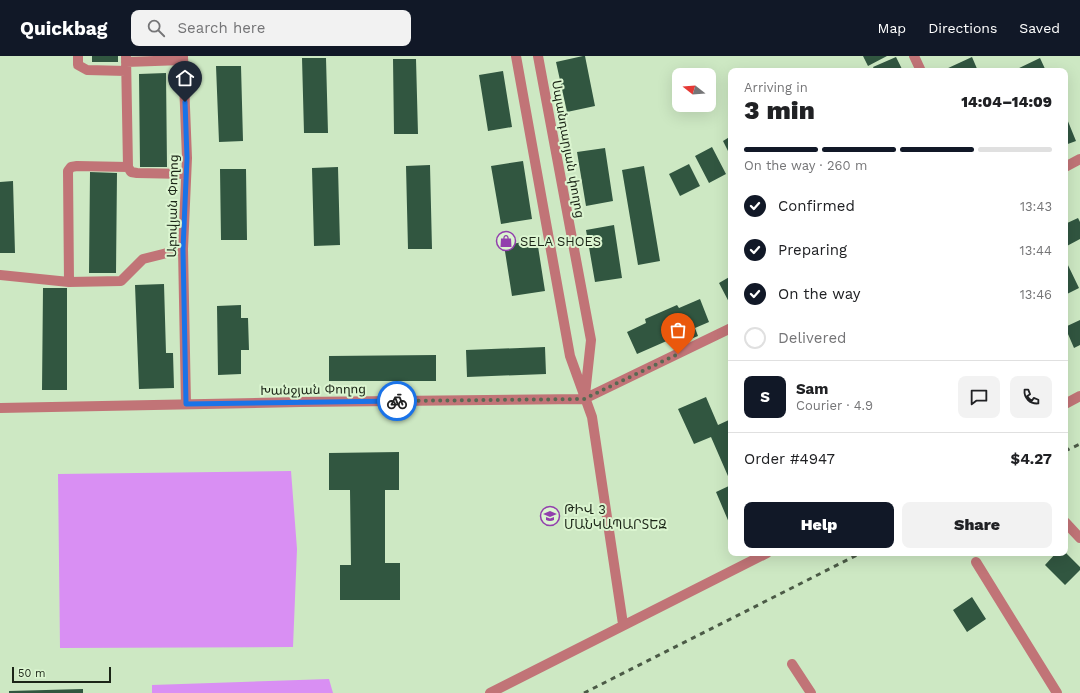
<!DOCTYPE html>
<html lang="en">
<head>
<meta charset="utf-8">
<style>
	:root { --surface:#fff; --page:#f2f2f2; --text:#202124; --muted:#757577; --line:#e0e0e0; --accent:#111827 }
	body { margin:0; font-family:"Work Sans","Noto Sans Armenian",sans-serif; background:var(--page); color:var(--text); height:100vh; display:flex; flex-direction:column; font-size:15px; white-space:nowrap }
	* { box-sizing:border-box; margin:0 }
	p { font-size:13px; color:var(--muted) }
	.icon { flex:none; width:22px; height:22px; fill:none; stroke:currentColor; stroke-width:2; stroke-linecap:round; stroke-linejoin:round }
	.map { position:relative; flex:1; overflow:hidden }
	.sheet { position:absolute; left:728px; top:12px; width:340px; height:488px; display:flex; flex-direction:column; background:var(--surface); border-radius:8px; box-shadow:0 4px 16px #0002 }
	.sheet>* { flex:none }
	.needle { width:26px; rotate:287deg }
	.controls { position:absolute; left:672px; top:12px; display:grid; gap:8px }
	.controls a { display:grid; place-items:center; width:44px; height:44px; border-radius:8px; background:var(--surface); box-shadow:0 4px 16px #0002; font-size:20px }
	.scale { position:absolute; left:12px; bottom:10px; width:99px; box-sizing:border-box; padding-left:4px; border:2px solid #1b2517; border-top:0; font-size:11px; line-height:14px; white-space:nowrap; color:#1b2517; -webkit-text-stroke:3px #dbf5d0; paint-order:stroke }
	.pin { position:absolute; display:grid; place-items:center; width:34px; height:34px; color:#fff; margin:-41px -17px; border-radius:50% 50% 50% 0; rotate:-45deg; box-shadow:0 0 4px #0007 }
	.pin .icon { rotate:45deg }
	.courier { position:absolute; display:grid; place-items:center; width:40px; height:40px; margin:-20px; border:3px solid #1a73e8; border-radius:50%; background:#fff; color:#222; box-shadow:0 1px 5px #0007 }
	.headline em { font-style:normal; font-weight:800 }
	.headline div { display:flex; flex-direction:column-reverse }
	.headline { display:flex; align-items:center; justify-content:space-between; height:68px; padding:0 16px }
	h1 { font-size:26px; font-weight:800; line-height:30px }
	.bar { display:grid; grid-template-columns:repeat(4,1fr); gap:6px 4px; align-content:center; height:48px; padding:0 16px }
	.bar i { height:5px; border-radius:3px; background:var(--line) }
	.bar .active { background:var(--accent) }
	.bar p { grid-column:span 4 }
	.line { display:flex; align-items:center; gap:10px; padding:0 16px; border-top:1px solid var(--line) }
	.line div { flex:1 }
	.round { display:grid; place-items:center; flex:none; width:42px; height:42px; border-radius:8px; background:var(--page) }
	ol { padding:0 16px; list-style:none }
	li { display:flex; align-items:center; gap:12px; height:44px }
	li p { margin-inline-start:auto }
	li .icon { padding:4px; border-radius:50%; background:var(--accent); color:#fff; stroke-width:4 }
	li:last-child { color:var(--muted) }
	li i { width:22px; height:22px; border:2px solid var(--line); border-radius:50% }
	.action { display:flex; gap:8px; margin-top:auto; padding:8px 16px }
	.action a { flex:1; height:46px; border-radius:8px; background:var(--accent); color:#fff; font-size:16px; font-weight:800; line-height:46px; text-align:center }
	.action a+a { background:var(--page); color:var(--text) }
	header { display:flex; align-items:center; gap:24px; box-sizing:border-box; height:56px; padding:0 20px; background:var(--accent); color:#fff }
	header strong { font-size:19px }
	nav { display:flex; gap:22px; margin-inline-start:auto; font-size:14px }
	.search { width:280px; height:36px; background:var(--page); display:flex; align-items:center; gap:10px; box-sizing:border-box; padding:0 14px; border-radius:8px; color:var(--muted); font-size:15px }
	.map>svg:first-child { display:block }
	.green { fill:#d98ff3 }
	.building { fill:#315640 }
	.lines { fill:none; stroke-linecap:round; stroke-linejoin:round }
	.minor { stroke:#c17477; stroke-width:10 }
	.rail { stroke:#4b5a46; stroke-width:3; stroke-dasharray:5 5; stroke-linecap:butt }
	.done { stroke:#596953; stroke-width:4; stroke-dasharray:0 7.2 }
	.route { stroke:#1a73e8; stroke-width:5 }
	.labels { text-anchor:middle; stroke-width:4; stroke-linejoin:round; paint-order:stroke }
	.street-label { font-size:13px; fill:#1b2517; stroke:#dbf5d0 }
	.poi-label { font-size:13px; fill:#1b2517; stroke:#dbf5d0; text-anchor:start }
</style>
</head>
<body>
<header>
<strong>Quickbag</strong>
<div class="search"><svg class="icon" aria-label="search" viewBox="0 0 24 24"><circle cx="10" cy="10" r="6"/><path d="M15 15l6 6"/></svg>Search here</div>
<nav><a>Map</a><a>Directions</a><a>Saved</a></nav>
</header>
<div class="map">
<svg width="1080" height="637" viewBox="0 0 1080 637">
	<rect width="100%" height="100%" fill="#cde8c3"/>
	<path class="green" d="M 291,415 L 297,493 L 293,591 L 60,592 L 58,418 Z
		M 329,623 L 333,637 L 152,637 L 152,629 Z"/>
	<path class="building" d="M 92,0 L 118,0 L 118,6 L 92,6 Z
		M 583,0 L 585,0 L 595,50 L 567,56 L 556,6 Z
		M 863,0 L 887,0 L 868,10 Z
		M 896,1 L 903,15 L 875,15 L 873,11 Z
		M 972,1 L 978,15 L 947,15 L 946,13 Z
		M 302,2 L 326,2 L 328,77 L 304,77 Z
		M 1040,2 L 1046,15 L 1016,15 L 1015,14 Z
		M 393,3 L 416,3 L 418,78 L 394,78 Z
		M 216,10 L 241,10 L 243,85 L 219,86 Z
		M 503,15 L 512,71 L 488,75 L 479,19 Z
		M 166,17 L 167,111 L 140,111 L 139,18 Z
		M 1065,58 L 1076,85 L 1065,89 Z
		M 731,80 L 731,101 L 723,85 Z
		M 712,91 L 726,118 L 709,127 L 695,100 Z
		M 605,92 L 613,145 L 586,150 L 577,96 Z
		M 523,105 L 532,163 L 501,168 L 491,110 Z
		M 689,108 L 700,130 L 680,140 L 669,118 Z
		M 430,109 L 432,193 L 408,193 L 406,110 Z
		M 644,110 L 660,205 L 638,209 L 622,114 Z
		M 338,111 L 340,189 L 314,190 L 312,112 Z
		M 220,113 L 246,113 L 247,184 L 221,184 Z
		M 90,116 L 117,117 L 116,217 L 89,217 Z
		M 13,125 L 15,197 L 0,197 L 0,126 Z
		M 1078,162 L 1080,166 L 1080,183 L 1065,191 L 1065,168 Z
		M 614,169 L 622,222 L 595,226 L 586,174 Z
		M 537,184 L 545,235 L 512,240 L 504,189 Z
		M 1065,203 L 1079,232 L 1065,239 Z
		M 731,220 L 731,250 L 719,227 Z
		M 164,228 L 166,297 L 173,297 L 174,332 L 139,333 L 135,229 Z
		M 43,232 L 67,232 L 67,334 L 42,334 Z
		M 700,243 L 709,266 L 695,272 L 698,280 L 681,287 L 678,280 L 637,298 L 627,276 L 646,267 L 645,263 L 677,249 L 679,252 Z
		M 241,249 L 241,262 L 248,262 L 249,294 L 241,294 L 241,318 L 218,319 L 217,250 Z
		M 1080,264 L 1080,289 L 1074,292 L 1065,271 Z
		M 545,291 L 546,318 L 467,321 L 466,294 Z
		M 436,299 L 436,325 L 329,325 L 329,300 Z
		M 706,341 L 718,369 L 731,363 L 731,427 L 711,381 L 694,388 L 678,353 Z
		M 399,396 L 399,434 L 385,434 L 385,507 L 400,507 L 400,544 L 340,544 L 340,509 L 351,509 L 350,434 L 329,434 L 329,397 Z
		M 731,429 L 731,468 L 730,469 L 716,436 Z
		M 1065,496 L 1080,511 L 1080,514 L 1065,529 L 1045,509 L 1056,497 L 1065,497 Z
		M 972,541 L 986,563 L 967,576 L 953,554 Z
		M 83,633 L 83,637 L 9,637 L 9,635 Z"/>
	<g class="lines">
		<path class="minor" d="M 78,0 L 78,9 L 87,14 L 126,15
			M 126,0 L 128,111 L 131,116 L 137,117 L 186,118
			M 183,0 L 187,102 L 183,193 L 186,348
			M 516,0 L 570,300 L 592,361 L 623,568
			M 538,0 L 591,284 L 585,339
			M 914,0 L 921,15
			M 126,6 L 183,4
			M 1065,111 L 1080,103
			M 0,219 L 69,226 L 121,225 L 143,203 L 183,193
			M 69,226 L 68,115 L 71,111 L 77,110 L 128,111
			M 1065,348 L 1080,340
			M 0,352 L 301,346 L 584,343 L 731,272
			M 1065,466 L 1080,482
			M 976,506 L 1057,637
			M 792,608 L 811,637
			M 490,637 L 767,497"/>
		<path class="rail" d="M 1065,395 L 1080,388
			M 584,637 L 861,497"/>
	</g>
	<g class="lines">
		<path class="done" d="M 397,345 L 584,343 L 678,298"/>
		<path class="route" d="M 185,46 L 187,102 L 183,193 L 186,348 L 397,345"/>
	</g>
	<defs>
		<symbol id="shop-ring" viewBox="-11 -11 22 22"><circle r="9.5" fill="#dbf5d0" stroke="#923fad" stroke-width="1.5"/><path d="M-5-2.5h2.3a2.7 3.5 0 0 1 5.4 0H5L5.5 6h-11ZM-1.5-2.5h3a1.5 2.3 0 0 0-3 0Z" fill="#923fad"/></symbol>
		<symbol id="school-ring" viewBox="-11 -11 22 22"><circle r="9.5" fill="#dbf5d0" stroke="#923fad" stroke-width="1.5"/><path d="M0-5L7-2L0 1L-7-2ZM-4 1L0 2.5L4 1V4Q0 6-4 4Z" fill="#923fad"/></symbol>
	</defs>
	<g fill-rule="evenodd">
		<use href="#shop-ring" x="495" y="174" width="22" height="22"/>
		<use href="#school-ring" x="539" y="449" width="22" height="22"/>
	</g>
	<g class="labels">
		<g class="street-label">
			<text transform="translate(569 93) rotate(80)" y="5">Սպանդարյան փողոց</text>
			<text transform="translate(172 150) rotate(-89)" y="5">Աբովյան Փողոց</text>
			<text transform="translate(313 333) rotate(-1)" y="5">Խանջյան Փողոց</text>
		</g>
		<g class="poi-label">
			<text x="520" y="190">SELA SHOES</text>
			<text x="564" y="458">ԹԻՎ 3<tspan x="564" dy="15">ՄԱՆԿԱՊԱՐՏԵԶ</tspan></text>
		</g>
	</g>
</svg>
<div class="controls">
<a><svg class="needle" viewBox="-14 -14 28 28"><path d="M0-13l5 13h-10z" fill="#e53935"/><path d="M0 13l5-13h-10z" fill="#757577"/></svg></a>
</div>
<div class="scale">50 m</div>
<div class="pin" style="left:678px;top:298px;background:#ea580c"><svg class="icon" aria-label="bag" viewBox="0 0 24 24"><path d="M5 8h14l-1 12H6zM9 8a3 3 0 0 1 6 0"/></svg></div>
<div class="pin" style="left:185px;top:46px;background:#1f2937"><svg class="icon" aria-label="home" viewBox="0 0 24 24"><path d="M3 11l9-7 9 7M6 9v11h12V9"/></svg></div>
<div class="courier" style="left:397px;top:345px"><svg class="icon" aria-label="bike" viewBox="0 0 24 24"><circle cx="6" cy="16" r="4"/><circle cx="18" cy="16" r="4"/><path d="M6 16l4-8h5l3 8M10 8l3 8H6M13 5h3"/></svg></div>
<section class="sheet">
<div class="headline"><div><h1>3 min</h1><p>Arriving in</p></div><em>14:04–14:09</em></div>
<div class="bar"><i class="active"></i><i class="active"></i><i class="active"></i><i></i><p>On the way · 260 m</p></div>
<ol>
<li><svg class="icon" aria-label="check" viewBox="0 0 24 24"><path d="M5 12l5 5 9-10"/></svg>Confirmed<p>13:43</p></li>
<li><svg class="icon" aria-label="check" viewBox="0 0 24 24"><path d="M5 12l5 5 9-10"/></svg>Preparing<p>13:44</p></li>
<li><svg class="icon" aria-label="check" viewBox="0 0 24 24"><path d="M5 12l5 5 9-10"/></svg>On the way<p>13:46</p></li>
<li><i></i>Delivered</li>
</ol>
<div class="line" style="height:72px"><b class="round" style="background:var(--accent);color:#fff">S</b><div><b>Sam</b><p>Courier · 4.9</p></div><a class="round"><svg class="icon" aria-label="chat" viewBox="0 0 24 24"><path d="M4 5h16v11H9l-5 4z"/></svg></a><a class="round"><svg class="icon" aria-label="phone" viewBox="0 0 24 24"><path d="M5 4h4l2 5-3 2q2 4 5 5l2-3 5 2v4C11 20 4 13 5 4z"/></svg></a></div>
<div class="line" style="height:52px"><div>Order #4947</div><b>$4.27</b></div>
<div class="action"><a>Help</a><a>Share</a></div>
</section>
</div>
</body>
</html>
